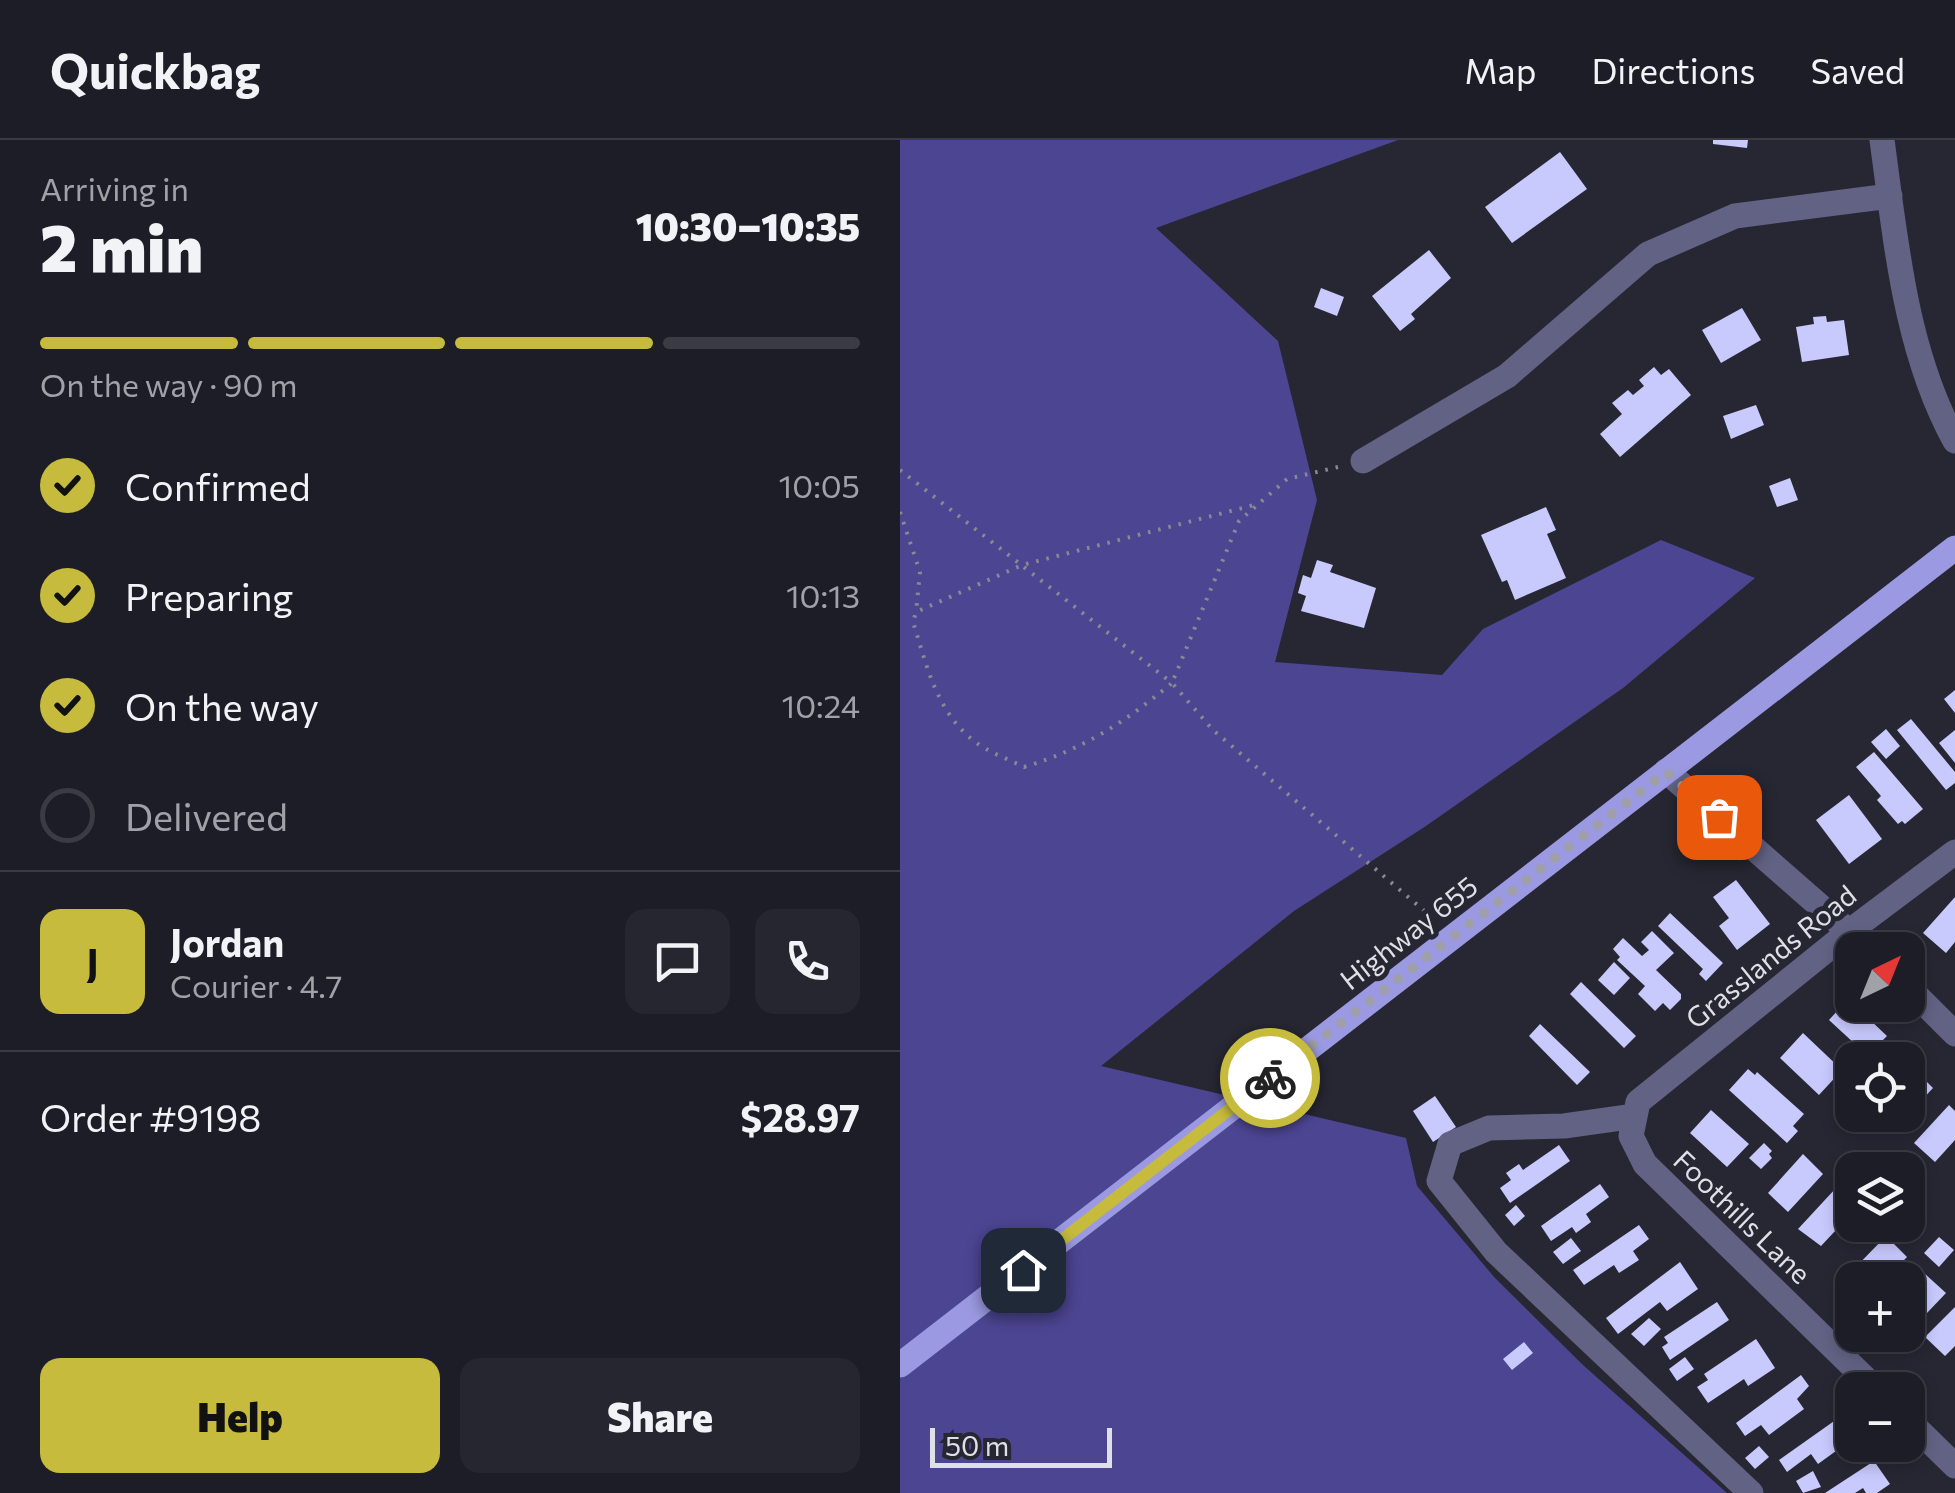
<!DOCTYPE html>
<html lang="en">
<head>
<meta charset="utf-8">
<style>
	:root { --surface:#1d1d27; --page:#25262f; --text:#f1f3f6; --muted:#a0a2a7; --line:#3b3b44; --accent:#c6bb3c }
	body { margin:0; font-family:Commissioner,sans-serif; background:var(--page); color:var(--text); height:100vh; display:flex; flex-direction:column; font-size:38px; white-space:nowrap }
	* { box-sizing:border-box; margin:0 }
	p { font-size:32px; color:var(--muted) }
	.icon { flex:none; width:55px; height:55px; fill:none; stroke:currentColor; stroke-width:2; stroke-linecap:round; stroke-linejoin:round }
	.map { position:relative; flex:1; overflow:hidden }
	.sheet { display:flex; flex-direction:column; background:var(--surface); width:900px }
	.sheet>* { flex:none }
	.needle { width:65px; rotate:43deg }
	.fabs { position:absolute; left:935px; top:792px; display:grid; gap:20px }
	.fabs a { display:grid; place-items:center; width:90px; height:90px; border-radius:20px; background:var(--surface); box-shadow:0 5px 15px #0003,0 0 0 2px var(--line); font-size:50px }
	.scale { position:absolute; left:30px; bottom:25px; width:182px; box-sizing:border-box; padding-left:10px; border:5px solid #dfdfe8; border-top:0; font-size:28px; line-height:35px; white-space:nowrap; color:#dfdfe8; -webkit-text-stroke:8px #272734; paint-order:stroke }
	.pin { position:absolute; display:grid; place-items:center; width:85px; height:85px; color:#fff; margin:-42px; border-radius:20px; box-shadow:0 5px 15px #0006 }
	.courier { position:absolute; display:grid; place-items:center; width:100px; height:100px; margin:-50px; border:8px solid #c6bb3c; border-radius:50%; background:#fff; color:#222; box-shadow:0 2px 12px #0007 }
	.head em { font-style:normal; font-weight:800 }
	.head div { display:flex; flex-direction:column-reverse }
	.head { display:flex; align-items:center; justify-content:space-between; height:170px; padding:0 40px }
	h1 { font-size:65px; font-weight:800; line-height:75px }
	.bar { display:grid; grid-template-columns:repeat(4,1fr); gap:15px 10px; align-content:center; height:120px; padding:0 40px }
	.bar i { height:12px; border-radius:8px; background:var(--line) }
	.bar .current { background:var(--accent) }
	.bar p { grid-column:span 4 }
	.line { display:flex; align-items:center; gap:25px; padding:0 40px; border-top:2px solid var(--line) }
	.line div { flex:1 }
	.round { display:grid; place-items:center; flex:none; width:105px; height:105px; border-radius:20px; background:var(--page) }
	ol { padding:0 40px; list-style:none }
	li { display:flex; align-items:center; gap:30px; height:110px }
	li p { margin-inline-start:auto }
	li .icon { padding:10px; border-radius:50%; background:var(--accent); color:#111; stroke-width:4 }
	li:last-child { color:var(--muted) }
	li i { width:55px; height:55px; border:5px solid var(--line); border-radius:50% }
	.button { display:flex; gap:20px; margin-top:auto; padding:20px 40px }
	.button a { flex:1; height:115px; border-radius:20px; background:var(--accent); color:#111; font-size:40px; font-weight:800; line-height:115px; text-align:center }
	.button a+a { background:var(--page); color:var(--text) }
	header { display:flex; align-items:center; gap:60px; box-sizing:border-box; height:140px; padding:0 50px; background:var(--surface); border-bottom:2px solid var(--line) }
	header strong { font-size:48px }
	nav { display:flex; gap:55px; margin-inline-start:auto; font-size:35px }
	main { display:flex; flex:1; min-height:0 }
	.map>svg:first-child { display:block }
	.forest { fill:#4c4592 }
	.building { fill:#c8c9fd }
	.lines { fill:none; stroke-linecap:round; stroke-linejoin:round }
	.path { stroke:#898993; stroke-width:4; stroke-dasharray:2.5 8; stroke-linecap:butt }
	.minor { stroke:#626284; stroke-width:25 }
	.major { stroke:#9b99e1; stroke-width:25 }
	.done { stroke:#9f9fa9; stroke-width:10; stroke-dasharray:0 18 }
	.route { stroke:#c6bb3c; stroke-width:12 }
	.labels { text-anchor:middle; stroke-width:10; stroke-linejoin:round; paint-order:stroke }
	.street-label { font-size:28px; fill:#dfdfe8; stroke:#272734 }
</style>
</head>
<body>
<header>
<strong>Quickbag</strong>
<nav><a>Map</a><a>Directions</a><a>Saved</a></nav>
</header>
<main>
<section class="sheet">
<div class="head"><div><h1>2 min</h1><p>Arriving in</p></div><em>10:30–10:35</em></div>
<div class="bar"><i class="current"></i><i class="current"></i><i class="current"></i><i></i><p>On the way · 90 m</p></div>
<ol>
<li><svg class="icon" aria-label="check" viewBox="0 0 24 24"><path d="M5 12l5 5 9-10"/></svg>Confirmed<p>10:05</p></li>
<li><svg class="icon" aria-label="check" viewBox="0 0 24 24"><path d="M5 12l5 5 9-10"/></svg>Preparing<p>10:13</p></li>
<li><svg class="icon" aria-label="check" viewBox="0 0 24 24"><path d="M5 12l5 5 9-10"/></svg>On the way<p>10:24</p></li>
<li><i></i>Delivered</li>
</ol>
<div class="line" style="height:180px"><b class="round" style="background:var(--accent);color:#111">J</b><div><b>Jordan</b><p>Courier · 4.7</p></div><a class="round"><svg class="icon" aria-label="chat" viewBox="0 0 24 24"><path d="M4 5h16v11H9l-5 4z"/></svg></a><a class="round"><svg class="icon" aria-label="phone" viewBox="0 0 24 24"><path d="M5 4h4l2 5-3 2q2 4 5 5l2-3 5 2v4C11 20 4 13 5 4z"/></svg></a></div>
<div class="line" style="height:130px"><div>Order #9198</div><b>$28.97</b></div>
<div class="button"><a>Help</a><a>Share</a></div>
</section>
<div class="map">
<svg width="1055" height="1353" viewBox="0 0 1055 1353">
	<rect width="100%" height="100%" fill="#272734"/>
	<path class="forest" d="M 0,0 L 498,0 L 256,88 L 378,201 L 417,360 L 375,522 L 542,535 L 583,489 L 761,400 L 855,438 L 723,548 L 526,686 L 394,771 L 201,926 L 506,998 L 517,1046 L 595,1138 L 683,1225 L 827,1353 L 0,1353 Z"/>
	<path class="building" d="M 813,0 L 848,0 L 847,8 L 813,4 Z
		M 660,12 L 687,49 L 612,103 L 585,67 Z
		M 529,110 L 551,138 L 511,174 L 515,179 L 500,191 L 472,156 Z
		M 421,148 L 444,157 L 437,176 L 414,167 Z
		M 842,168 L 861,200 L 821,223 L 802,190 Z
		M 926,176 L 927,182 L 944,180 L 949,215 L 902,222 L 896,187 L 914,184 L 913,177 Z
		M 754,227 L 761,235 L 769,229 L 791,255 L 720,317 L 700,294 L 722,274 L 712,263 L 728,250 L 733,255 L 744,246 L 739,240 Z
		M 856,265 L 864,285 L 831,299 L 823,276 Z
		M 890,338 L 898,360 L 877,367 L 869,346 Z
		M 646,367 L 656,390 L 647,394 L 666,438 L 615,460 L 607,440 L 602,442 L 581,395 Z
		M 417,420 L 433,425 L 430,432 L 476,448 L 464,488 L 401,471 L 406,456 L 398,453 L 403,435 L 411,438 Z
		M 1055,550 L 1055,573 L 1044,559 Z
		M 1011,579 L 1055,632 L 1055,643 L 1046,650 L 997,590 Z
		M 986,589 L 1000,606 L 986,619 L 971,602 Z
		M 1055,590 L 1055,623 L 1039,603 Z
		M 974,612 L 1023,669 L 1005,684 L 1002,681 L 998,684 L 977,660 L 981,656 L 956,627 Z
		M 949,655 L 982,699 L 949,724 L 916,680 Z
		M 836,740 L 870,784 L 837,810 L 819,786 L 829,778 L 813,757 Z
		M 1055,757 L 1055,802 L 1046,813 L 1023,793 Z
		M 770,773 L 823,823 L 806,841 L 799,834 L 803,829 L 758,786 Z
		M 752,791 L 774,813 L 756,830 L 781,854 L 781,859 L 770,870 L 763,863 L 755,871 L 738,854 L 745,846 L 717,820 L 720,817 L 713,809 L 723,798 L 742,816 L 749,810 L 741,802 Z
		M 714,822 L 730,838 L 714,855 L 698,840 Z
		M 681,842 L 736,896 L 724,908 L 670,854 Z
		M 948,859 L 987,896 L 967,916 L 952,920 L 952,929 L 941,918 L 955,904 L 929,880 Z
		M 640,884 L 690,932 L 677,945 L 629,896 Z
		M 903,893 L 942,930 L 919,955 L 880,918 Z
		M 1008,923 L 1033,948 L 1004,979 L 999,975 L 1008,975 Z
		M 848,929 L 855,935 L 857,932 L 904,974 L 893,986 L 898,991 L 887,1003 L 829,950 Z
		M 535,956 L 556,987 L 533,1002 L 513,971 Z
		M 1049,965 L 1055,971 L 1055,1000 L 1035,1022 L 1014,1003 Z
		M 811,970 L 849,1004 L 827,1027 L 790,993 Z
		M 864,1003 L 872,1011 L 869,1014 L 872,1018 L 861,1029 L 849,1018 Z
		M 659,1005 L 670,1021 L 610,1063 L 600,1048 L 611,1040 L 606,1033 L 619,1024 L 623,1030 Z
		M 903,1014 L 923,1034 L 888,1072 L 868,1053 Z
		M 995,1014 L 1010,1027 L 1007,1030 L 983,1027 Z
		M 700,1044 L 709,1057 L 686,1074 L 691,1082 L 676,1093 L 672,1087 L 651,1101 L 641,1086 Z
		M 936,1048 L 952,1063 L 952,1073 L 921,1106 L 898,1089 Z
		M 616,1065 L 625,1076 L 614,1086 L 605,1075 Z
		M 739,1085 L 749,1099 L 733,1111 L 739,1120 L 719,1133 L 714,1125 L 684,1145 L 673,1130 Z
		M 986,1096 L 1007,1117 L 984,1140 L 957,1140 L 950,1133 Z
		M 1039,1097 L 1054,1110 L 1039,1127 L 1024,1113 Z
		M 671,1098 L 681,1111 L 663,1124 L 653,1112 Z
		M 780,1122 L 798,1149 L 767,1171 L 760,1162 L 718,1194 L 706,1178 Z
		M 1024,1133 L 1046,1153 L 1008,1193 L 1008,1151 Z
		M 817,1162 L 829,1180 L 770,1220 L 762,1207 L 768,1203 L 764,1197 Z
		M 1055,1167 L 1055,1206 L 1045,1216 L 1025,1197 Z
		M 749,1178 L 761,1189 L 744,1206 L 731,1194 Z
		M 856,1199 L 875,1228 L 848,1246 L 844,1239 L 808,1263 L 797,1247 L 808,1240 L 804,1234 Z
		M 624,1202 L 633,1213 L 612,1230 L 603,1219 Z
		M 785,1217 L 794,1229 L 777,1241 L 769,1229 Z
		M 901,1235 L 909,1246 L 897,1259 L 904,1269 L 869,1295 L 861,1285 L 845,1296 L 836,1283 Z
		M 937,1279 L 947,1294 L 943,1297 L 947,1303 L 918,1324 L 911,1314 L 887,1332 L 879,1320 Z
		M 859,1306 L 869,1317 L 855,1329 L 845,1318 Z
		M 974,1321 L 990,1344 L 977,1353 L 966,1353 L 963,1348 L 955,1353 L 925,1353 Z
		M 913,1331 L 921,1347 L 903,1353 L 896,1341 Z"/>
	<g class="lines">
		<path class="path" d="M 438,327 L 387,339 L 339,381 L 272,543 L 313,590 L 535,780
			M 0,330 L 272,543 C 225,582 184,609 124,627 C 108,619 88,612 74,601 C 36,571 27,526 13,482 L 16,472 L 122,425 L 358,364
			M 0,372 L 20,432 L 16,472"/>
		<path class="minor" d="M 982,0 C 996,102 1005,210 1055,301
			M 463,321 L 607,236 L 748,114 L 835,76 L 990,56
			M 766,631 L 970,810
			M 1008,847 L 1055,894
			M 735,976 L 664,986 L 589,988 L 550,1004 L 539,1041 L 596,1112 L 851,1353
			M 977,1250 L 745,1024 L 731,996 L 738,962 L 950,791 L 1055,712
			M 1008,1280 L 1055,1326"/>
		<path class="major" d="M 0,1225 L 1055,408"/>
	</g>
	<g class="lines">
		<path class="done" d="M 370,938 L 766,632 L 819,677"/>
		<path class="route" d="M 123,1130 L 370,938"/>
	</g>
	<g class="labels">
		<g class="street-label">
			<text transform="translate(509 793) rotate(-38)" y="10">Highway 655</text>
			<text transform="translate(871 817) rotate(-39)" y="10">Grasslands Road</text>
			<text transform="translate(842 1077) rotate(44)" y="10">Foothills Lane</text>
		</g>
	</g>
</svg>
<div class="fabs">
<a><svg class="needle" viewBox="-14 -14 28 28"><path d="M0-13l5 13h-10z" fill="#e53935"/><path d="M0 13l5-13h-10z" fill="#a0a2a7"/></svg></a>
<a><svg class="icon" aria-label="locate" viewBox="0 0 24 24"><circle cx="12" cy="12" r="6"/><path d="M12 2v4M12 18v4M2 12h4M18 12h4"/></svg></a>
<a><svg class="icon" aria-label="layers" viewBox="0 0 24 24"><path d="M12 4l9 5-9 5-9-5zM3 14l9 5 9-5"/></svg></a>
<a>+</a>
<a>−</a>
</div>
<div class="scale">50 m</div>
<div class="pin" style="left:819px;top:677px;background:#ea580c"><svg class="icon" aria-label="bag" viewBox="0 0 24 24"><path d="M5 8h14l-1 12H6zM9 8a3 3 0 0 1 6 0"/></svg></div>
<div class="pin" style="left:123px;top:1130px;background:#1f2937"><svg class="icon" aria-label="home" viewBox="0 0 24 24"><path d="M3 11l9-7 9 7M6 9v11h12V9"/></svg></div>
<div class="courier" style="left:370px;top:938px"><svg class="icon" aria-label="bike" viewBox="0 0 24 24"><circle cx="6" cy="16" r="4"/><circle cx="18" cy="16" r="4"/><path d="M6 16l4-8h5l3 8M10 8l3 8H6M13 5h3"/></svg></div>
</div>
</main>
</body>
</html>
